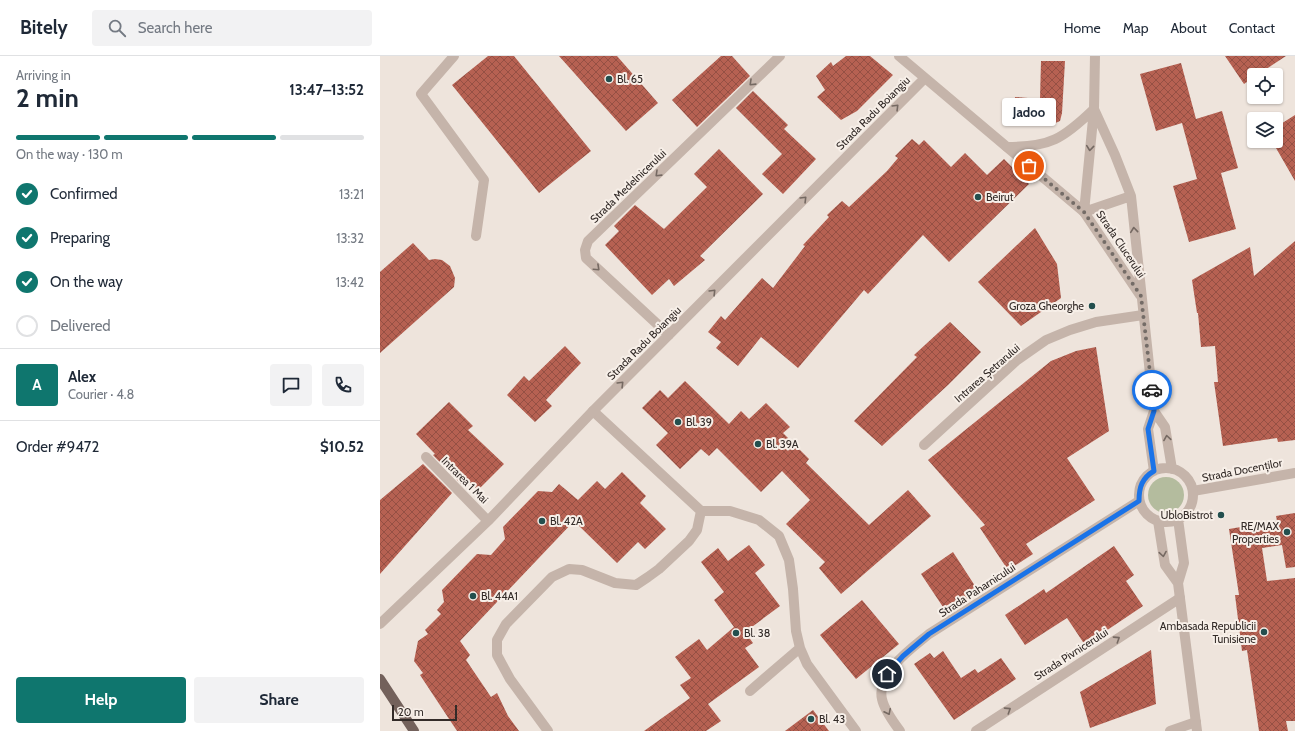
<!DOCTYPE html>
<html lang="en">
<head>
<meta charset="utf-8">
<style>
	:root { --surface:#fff; --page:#f2f2f3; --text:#1f2937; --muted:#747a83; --line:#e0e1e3; --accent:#0f766e }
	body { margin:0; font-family:Cabin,sans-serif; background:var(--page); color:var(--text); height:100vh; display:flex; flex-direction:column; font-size:15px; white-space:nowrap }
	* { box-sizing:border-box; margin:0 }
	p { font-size:13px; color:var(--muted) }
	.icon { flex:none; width:22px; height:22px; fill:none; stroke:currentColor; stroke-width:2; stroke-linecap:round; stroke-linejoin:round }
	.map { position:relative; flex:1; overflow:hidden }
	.side { display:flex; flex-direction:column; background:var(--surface); width:380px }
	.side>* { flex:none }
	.controls { position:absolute; left:867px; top:12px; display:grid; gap:8px }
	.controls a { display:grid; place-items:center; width:36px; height:36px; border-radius:4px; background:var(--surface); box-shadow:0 1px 3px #0004; font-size:20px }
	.scale { position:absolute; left:12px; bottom:10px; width:65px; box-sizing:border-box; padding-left:4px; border:2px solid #332b28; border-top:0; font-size:11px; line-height:14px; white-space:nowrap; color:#332b28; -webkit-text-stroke:3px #f7efe8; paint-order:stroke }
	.pin { position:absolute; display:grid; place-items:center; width:34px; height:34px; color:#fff; margin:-17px; border:2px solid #fff; border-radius:50%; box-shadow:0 1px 4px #0007 }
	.courier { position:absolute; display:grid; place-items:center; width:40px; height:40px; margin:-20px; border:3px solid #1a73e8; border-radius:50%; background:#fff; color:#222; box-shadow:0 1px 5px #0007 }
	.bubble { position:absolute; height:28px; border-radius:4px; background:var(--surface); box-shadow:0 1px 3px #0004; font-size:13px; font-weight:800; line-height:28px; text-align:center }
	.summary em { font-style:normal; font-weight:800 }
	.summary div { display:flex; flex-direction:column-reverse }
	.summary { display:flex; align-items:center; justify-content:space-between; height:68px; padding:0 16px }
	h1 { font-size:26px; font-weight:800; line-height:30px }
	.bar { display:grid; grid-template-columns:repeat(4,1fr); gap:6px 4px; align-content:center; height:48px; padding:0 16px }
	.bar i { height:5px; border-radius:3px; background:var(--line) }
	.bar .active { background:var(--accent) }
	.bar p { grid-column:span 4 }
	.line { display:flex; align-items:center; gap:10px; padding:0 16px; border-top:1px solid var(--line) }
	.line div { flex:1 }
	.round { display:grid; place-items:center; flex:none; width:42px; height:42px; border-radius:4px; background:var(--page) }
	ol { padding:0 16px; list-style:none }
	li { display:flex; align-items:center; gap:12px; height:44px }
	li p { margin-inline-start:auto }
	li .icon { padding:4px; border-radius:50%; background:var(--accent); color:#fff; stroke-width:4 }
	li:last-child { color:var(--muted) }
	li i { width:22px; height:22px; border:2px solid var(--line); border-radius:50% }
	.primary-button { display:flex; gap:8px; margin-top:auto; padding:8px 16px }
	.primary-button a { flex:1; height:46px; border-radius:4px; background:var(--accent); color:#fff; font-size:16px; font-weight:800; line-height:46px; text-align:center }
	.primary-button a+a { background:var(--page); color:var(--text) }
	header { display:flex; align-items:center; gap:24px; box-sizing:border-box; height:56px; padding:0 20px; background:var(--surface); border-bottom:1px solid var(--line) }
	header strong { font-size:19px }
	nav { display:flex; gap:22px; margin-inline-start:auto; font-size:14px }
	.search { width:280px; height:36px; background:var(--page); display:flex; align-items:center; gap:10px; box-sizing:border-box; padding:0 14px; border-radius:4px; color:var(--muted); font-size:15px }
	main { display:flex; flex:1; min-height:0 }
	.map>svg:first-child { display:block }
	.green { fill:#b4bc9e }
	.building { fill:url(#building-cross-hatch) }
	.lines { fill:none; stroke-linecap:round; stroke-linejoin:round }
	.service { stroke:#c5b4aa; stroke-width:10 }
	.minor { stroke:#c5b4aa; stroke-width:10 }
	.tertiary { stroke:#c5b4aa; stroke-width:10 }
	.primary { stroke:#73615b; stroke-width:10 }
	.oneway { stroke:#756962 }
	.done { stroke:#746c67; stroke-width:4; stroke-dasharray:0 7.2 }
	.route { stroke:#1a73e8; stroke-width:5 }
	.poi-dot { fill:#234f4e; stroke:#f7efe8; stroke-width:1.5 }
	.labels { text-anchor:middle; stroke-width:4; stroke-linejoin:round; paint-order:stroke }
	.poi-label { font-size:11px; fill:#332b28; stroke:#f7efe8; text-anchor:start }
	.street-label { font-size:11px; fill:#332b28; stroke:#f7efe8 }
</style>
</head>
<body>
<header>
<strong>Bitely</strong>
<div class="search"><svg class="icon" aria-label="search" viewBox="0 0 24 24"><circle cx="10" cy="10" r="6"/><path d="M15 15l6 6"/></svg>Search here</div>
<nav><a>Home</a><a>Map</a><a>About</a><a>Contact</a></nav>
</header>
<main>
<section class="side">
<div class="summary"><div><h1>2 min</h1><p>Arriving in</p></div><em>13:47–13:52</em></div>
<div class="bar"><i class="active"></i><i class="active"></i><i class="active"></i><i></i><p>On the way · 130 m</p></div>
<ol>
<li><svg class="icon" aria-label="check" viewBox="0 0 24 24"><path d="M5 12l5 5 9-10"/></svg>Confirmed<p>13:21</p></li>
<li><svg class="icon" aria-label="check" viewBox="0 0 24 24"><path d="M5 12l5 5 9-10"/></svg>Preparing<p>13:32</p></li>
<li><svg class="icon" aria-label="check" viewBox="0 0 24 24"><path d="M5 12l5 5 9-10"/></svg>On the way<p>13:42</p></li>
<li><i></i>Delivered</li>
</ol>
<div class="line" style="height:72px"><b class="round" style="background:var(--accent);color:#fff">A</b><div><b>Alex</b><p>Courier · 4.8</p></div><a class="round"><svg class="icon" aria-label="chat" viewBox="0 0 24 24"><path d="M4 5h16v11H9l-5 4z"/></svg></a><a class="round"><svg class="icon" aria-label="phone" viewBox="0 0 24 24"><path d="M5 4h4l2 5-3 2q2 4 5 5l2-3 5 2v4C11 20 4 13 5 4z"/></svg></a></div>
<div class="line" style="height:52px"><div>Order #9472</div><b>$10.52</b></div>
<div class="primary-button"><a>Help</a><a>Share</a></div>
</section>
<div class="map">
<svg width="915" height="675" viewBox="0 0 915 675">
	<defs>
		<pattern id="building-cross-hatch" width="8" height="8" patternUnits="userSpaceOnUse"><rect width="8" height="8" fill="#b66152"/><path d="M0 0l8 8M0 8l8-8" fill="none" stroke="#955044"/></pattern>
	</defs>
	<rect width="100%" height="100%" fill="#eee4dc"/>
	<path class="green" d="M768 439a18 18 0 1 1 36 0a18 18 0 1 1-36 0Z"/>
	<path class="building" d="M 108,0 L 134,0 L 211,95 L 159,137 L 72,29 Z
		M 179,0 L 237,0 L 278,47 L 246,75 Z
		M 341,0 L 352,0 L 370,20 L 317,71 L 292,44 Z
		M 466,0 L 490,0 L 513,19 L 477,55 L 461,64 L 437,41 L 445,34 L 436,20 L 451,6 L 453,10 Z
		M 845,0 L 906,0 L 877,19 L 874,19 L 874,21 L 864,28 Z
		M 661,5 L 685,5 L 682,57 L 680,65 L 673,68 L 633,63 L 635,41 L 660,43 Z
		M 801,7 L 816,63 L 842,55 L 858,112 L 841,117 L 856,173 L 809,186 L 793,130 L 817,123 L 802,67 L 776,75 L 760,18 Z
		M 373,35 L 408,69 L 404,73 L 436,103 L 403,138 L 382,118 L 402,98 L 356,52 Z
		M 915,59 L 915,125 L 896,92 L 896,71 Z
		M 532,83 L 539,89 L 544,84 L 571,111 L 585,97 L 607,119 L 624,103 L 649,128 L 569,206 L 543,179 L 488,238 L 484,234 L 418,312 L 381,281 L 358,310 L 336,292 L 341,286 L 328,276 L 341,260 L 345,264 L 382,222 L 393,232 L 425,190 L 423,189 L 449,161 L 447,159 L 462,145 L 469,151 L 507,115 L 518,102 L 515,100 Z
		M 339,93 L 383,138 L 320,200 L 325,204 L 294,230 L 289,223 L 272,239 L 225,189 L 239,175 L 234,170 L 255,149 L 284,173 L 327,131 L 314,118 Z
		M 655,172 L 677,208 L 681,242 L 641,270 L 598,226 Z
		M 915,185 L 915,384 L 898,386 L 897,382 L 843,390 L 834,326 L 838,326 L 835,290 L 821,291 L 818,257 L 817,257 L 812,224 L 870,191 L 874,220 Z
		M 33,187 L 49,204 L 55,203 L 62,204 L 70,210 L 75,222 L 74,231 L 0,297 L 0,216 Z
		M 570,266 L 601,296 L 568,329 L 502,390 L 474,365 L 537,301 L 534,299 Z
		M 185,290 L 201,307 L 166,344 L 172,350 L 155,366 L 127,339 L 144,320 L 149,325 Z
		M 716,291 L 729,375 L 687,402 L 715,444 L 646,488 L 653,498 L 628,514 L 600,472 L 605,469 L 548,404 L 671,305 L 696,295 Z
		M 305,325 L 349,368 L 361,355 L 369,363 L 386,347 L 410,371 L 403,377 L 429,403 L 426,407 L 489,469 L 528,434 L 551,460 L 461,538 L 439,512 L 445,506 L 406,468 L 430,444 L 402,415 L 381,436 L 337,392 L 329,400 L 321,393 L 300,413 L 276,389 L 288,377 L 262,352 L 280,334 L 288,342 Z
		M 69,346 L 93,370 L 88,374 L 124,408 L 98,434 L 85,422 L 81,428 L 53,399 L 55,398 L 36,378 Z
		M 43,408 L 72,437 L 0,518 L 0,444 Z
		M 242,416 L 266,440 L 260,447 L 286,473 L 265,493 L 258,486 L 237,507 L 194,465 L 80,585 L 90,599 L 86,604 L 111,641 L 117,637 L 128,660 L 139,675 L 77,675 L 40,619 L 43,617 L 34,605 L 38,585 L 48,578 L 45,574 L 61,558 L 57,554 L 64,546 L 62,534 L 97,498 L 111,499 L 125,483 L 123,471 L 158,435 L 172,436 L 179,428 L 198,444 L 217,425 L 225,433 Z
		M 915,457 L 915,511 L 906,512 L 902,489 L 882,492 L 887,525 L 915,522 L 915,665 L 906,665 L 908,675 L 879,675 L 867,594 L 862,595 L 855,539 L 859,539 L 849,473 L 897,465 L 896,460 Z
		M 369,489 L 385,509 L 375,517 L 400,550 L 365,576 L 373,587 L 365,592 L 379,611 L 328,648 L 341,665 L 326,675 L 264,675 L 310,642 L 300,629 L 311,622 L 295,601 L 319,583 L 327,594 L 354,571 L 334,544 L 344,536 L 321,506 L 338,492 L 348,505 Z
		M 734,490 L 754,519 L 746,525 L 763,550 L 705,589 L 687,562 L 645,589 L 625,559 L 664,533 L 666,537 Z
		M 573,496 L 599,536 L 567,557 L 541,518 Z
		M 482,544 L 519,588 L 476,623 L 440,579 Z
		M 771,594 L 776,648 L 710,672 L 700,636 Z
		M 563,595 L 581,622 L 595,613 L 598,617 L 621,602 L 636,623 L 574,664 L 534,608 L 550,597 L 554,602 Z
		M 433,654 L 449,675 L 405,675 Z"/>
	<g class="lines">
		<path class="service" d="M 74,0 L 41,38 L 104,124 L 96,180
			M 213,355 L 321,455 L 350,455 L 379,464 L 399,480 L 409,504 L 413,533 L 416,575 L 420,592 L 427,608 L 476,675
			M 370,635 L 420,592
			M 168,675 L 130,623 L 117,599 L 117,584 L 126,568 L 172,521 L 189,513 L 202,514 L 235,527 L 256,529 L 268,521 L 279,513 L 309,485 L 317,474 L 321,455"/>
		<path class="minor" d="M 519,0 L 704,156
			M 289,279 L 206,202 L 205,194 L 208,185 L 400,0
			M 544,389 L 636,305 L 666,284 L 690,274 L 716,266 L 763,259
			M 46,401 L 108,465
			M 813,435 L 915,417
			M 0,568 L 108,465 L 213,355 L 545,22
			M 520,675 C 514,667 504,653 502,643 C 496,617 532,592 549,578 L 759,445
			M 596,675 L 800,542
			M 790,675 L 816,666"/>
		<path class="tertiary" d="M 715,0 L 714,53 L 704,156 L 760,239
			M 714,53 L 735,99 L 751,140 L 774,355 L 768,373 L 774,415
			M 627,91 C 670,91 683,83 714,53
			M 704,156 L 751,140
			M 774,355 L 785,371 L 792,413
			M759 439a27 27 0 1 1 54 0a27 27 0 1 1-54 0Z
			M 798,463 L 804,507 L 798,527 L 817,675
			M 778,465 L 785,509 L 798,527"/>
		<path class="primary" d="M 0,623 L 34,675"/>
	</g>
	<defs><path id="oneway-chevron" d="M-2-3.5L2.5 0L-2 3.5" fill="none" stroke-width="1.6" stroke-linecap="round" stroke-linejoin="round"/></defs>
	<g class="oneway">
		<use href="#oneway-chevron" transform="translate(372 27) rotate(136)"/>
		<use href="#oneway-chevron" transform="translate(516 51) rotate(-45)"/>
		<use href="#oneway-chevron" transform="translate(710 92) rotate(96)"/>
		<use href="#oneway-chevron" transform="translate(278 118) rotate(136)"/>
		<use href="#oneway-chevron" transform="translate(424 143) rotate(-45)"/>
		<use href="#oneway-chevron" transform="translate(754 174) rotate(-96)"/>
		<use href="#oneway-chevron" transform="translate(217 212) rotate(43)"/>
		<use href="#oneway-chevron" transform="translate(333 236) rotate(-45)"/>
		<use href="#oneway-chevron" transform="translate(241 328) rotate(-45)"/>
		<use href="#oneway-chevron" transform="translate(787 382) rotate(-99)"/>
		<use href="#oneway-chevron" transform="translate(783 498) rotate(81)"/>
		<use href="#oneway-chevron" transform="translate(737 583) rotate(-33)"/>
		<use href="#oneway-chevron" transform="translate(628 654) rotate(-33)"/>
		<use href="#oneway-chevron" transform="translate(508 656) rotate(64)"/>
	</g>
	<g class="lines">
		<path class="done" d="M 649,110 L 704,156 L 761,240 L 772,334"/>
		<path class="route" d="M 507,618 L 523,600 L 549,578 L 759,445 C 759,431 762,422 774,415 L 768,373 L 774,355 L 772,334"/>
	</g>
	<g class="poi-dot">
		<circle cx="229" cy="23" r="4"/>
		<circle cx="598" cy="141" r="4"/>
		<circle cx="712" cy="250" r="4"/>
		<circle cx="298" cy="366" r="4"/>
		<circle cx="378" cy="388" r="4"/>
		<circle cx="841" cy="459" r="4"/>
		<circle cx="162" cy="465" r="4"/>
		<circle cx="907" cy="476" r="4"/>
		<circle cx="93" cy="540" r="4"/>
		<circle cx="884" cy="576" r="4"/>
		<circle cx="356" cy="577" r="4"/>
		<circle cx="431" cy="663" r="4"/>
	</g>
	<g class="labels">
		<g class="poi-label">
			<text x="237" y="27">Bl. 65</text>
			<text x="606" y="145">Beirut</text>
			<text x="704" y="254" text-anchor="end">Groza Gheorghe</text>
			<text x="306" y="370">Bl. 39</text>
			<text x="386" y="392">Bl. 39A</text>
			<text x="833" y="463" text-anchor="end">UbloBistrot</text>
			<text x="170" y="469">Bl. 42A</text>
			<text x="899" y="474" text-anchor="end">RE/MAX<tspan x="899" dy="13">Properties</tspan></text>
			<text x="101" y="544">Bl. 44A1</text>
			<text x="876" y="574" text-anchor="end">Ambasada Republicii<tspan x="876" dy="13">Tunisiene</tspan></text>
			<text x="364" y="581">Bl. 38</text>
			<text x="439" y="667">Bl. 43</text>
		</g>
		<g class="street-label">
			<text transform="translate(493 57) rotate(-45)" y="4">Strada Radu Boiangiu</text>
			<text transform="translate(248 130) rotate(-44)" y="4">Strada Medelnicerului</text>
			<text transform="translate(741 188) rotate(56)" y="4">Strada Clucerului</text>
			<text transform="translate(264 287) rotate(-45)" y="4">Strada Radu Boiangiu</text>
			<text transform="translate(607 317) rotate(-41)" y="4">Intrarea Șetrarului</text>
			<text transform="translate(862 414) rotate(-11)" y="4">Strada Docenților</text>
			<text transform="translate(85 424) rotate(45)" y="4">Intrarea 1 Mai</text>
			<text transform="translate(597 534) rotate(-33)" y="4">Strada Paharnicului</text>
			<text transform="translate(691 598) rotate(-33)" y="4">Strada Pivnicerului</text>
		</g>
	</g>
</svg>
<div class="controls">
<a><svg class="icon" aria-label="locate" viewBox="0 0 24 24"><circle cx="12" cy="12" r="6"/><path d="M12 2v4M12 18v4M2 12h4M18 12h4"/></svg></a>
<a><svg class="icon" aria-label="layers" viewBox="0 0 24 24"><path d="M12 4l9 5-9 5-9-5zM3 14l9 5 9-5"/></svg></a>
</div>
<div class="scale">20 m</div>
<div class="pin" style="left:649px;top:110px;background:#ea580c"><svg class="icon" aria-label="bag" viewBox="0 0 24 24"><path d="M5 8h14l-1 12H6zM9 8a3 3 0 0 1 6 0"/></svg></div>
<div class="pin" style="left:507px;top:618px;background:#1f2937"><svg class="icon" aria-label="home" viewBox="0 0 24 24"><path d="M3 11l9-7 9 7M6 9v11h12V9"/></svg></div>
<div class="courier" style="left:772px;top:334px"><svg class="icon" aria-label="car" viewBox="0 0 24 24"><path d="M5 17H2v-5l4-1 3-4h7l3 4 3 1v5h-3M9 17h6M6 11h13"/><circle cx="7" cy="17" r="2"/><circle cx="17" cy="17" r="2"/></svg></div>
<div class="bubble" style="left:622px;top:42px;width:54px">Jadoo</div>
</div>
</main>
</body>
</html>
